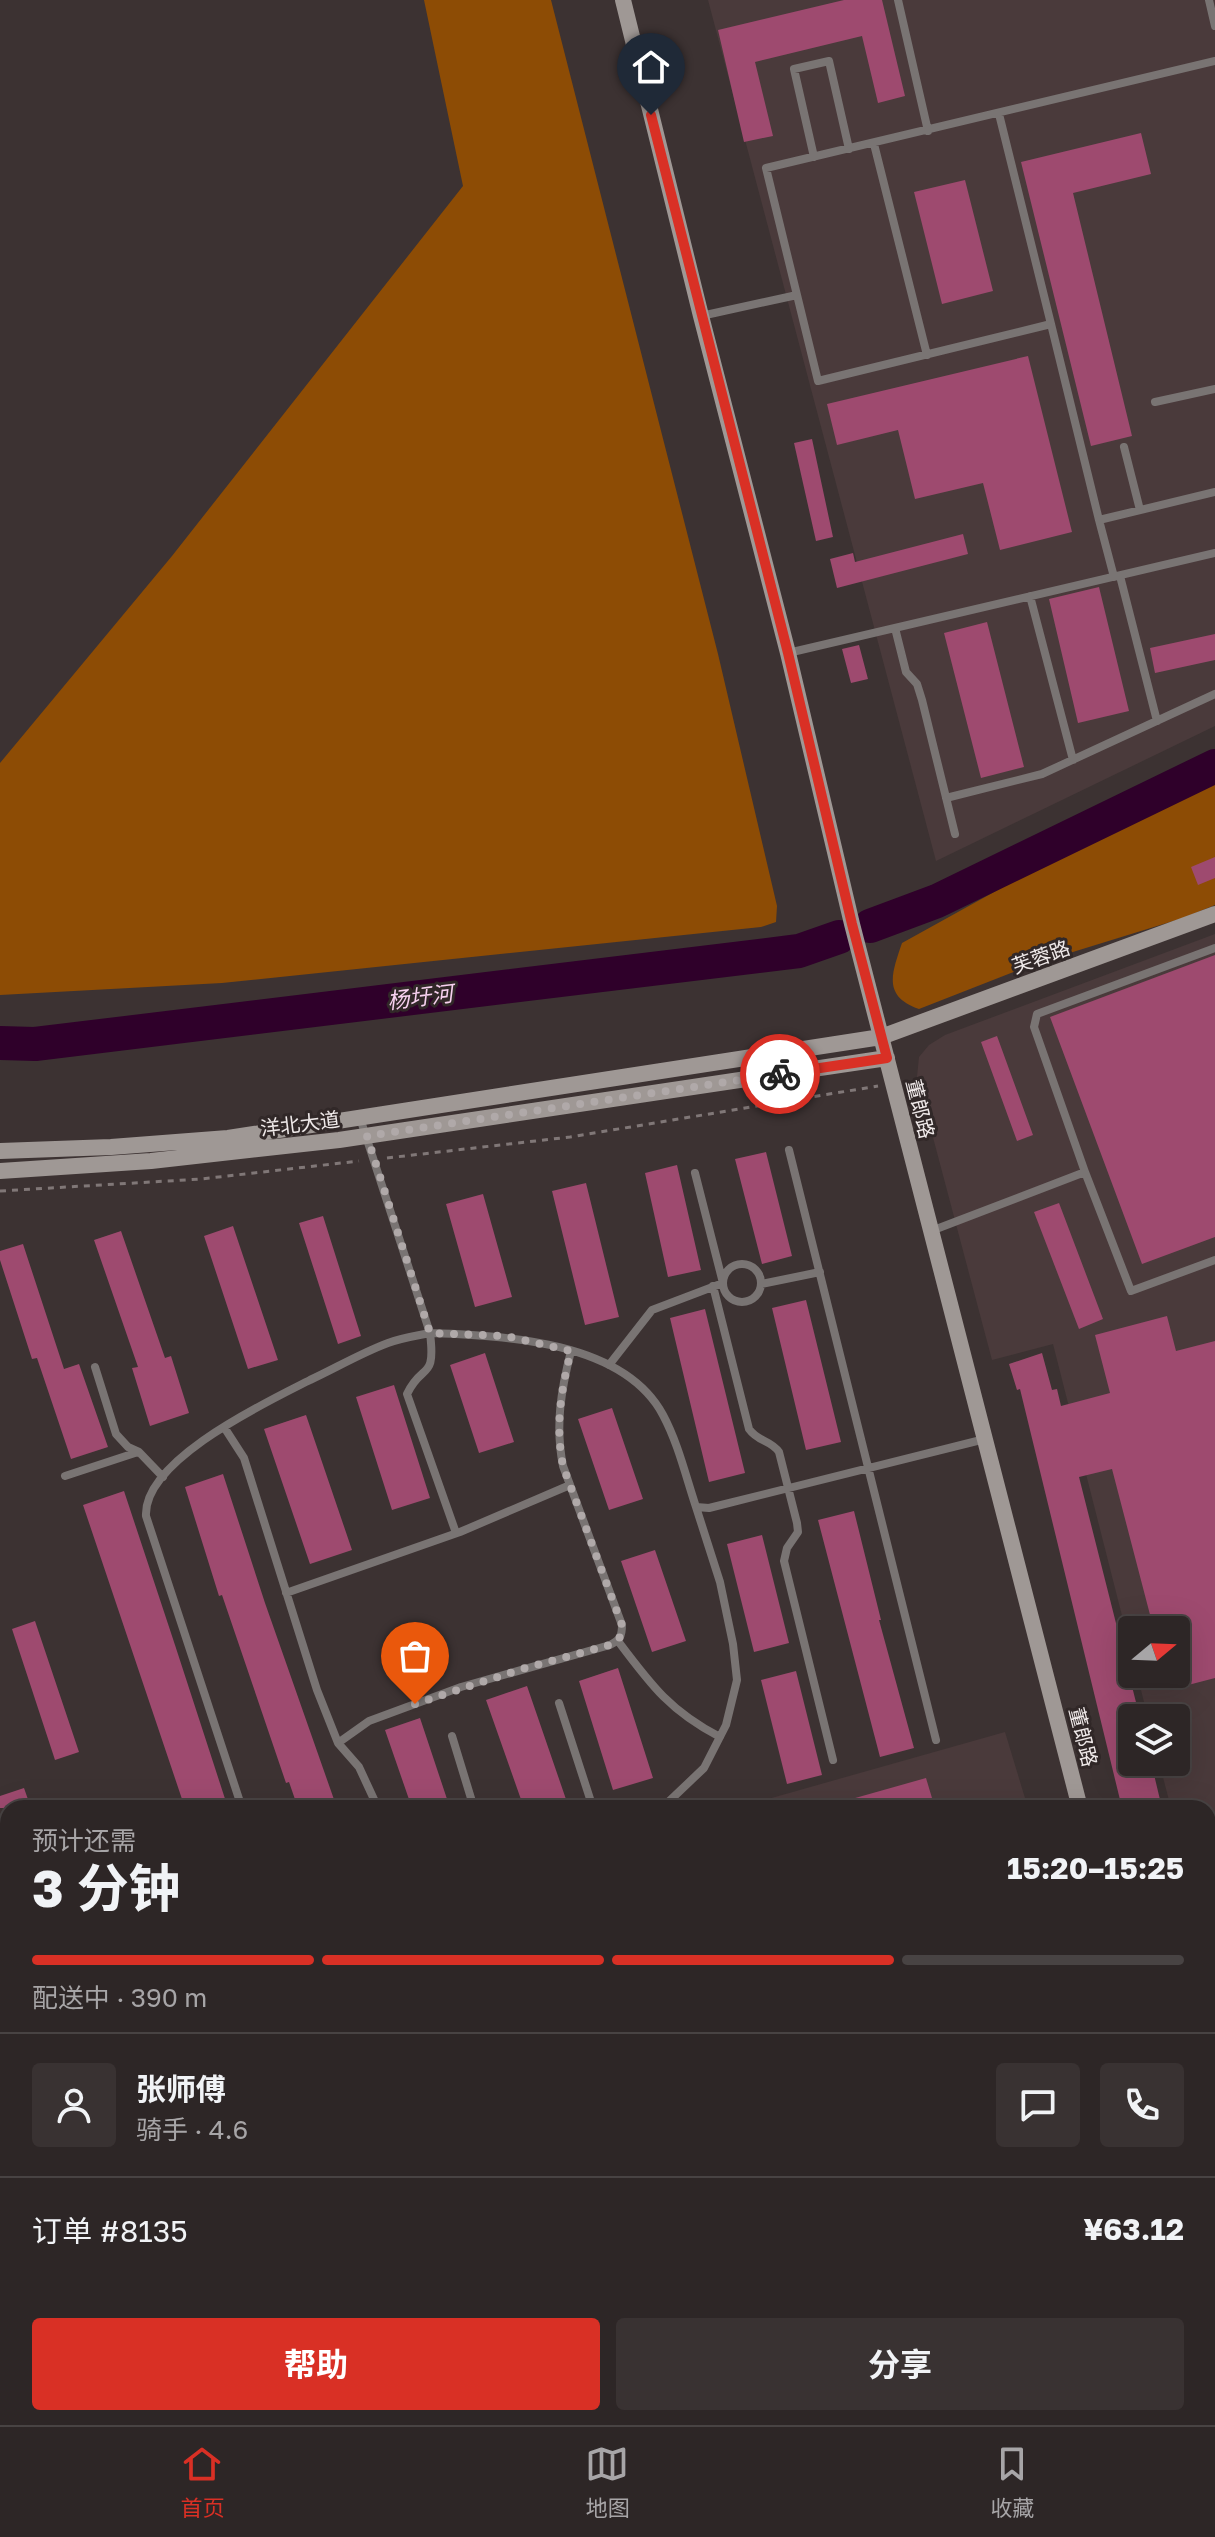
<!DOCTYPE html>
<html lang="zh">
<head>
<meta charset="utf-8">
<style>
	:root { --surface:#2d2626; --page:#393232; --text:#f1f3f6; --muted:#a7a5a7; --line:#484343; --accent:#d93025 }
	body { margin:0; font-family:"Golos Text","Noto Sans SC",sans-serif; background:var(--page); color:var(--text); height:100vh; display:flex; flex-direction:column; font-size:30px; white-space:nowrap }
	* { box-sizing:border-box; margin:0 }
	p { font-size:26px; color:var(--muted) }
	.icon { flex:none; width:44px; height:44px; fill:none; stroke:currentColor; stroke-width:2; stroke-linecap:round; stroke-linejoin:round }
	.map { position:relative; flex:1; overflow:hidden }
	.drawer { position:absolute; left:0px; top:1800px; width:1216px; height:626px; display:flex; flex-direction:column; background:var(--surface); border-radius:24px 24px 0 0; box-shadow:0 8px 32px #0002,0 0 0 2px var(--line) }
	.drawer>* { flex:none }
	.needle { width:52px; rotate:71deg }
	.tools { position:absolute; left:1118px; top:1616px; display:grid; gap:16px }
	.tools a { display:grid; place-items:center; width:72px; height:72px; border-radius:8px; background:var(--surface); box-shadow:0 8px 32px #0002,0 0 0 2px var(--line); font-size:40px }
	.pin { position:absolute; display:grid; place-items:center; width:68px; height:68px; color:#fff; margin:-82px -34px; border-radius:50% 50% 50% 0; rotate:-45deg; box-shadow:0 0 8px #0007 }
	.pin .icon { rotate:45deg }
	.courier { position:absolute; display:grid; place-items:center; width:80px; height:80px; margin:-40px; border:6px solid #d93025; border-radius:50%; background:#fff; color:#222; box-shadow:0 2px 10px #0007 }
	.overview em { font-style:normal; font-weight:700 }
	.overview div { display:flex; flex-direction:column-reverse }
	.overview { display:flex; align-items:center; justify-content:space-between; height:136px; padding:0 32px }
	h1 { font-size:52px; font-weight:700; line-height:60px }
	.bar { display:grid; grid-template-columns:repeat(4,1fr); gap:12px 8px; align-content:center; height:96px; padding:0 32px }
	.bar i { height:10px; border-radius:6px; background:var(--line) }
	.bar .on { background:var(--accent) }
	.bar p { grid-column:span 4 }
	.line { display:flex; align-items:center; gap:20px; padding:0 32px; border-top:2px solid var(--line) }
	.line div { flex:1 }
	.round { display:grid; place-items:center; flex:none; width:84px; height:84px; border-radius:8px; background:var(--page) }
	.primary-button { display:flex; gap:16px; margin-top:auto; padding:16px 32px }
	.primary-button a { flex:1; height:92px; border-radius:8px; background:var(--accent); color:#fff; font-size:32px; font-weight:700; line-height:92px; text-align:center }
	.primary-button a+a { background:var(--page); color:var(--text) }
	.tabs { display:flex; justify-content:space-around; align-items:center; height:112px; border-top:2px solid var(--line); background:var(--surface); font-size:22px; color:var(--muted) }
	.tabs a { display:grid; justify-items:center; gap:4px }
	.tabs .on { color:var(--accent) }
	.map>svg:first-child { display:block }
	.built { fill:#4a3a3b }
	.green { fill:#8d4c05 }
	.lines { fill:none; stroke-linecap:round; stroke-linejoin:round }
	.river { stroke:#2f002a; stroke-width:34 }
	.building { fill:#9e4a6f }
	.path { stroke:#807777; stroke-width:3; stroke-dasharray:6 6; stroke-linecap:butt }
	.lane { stroke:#797473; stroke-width:8 }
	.street { stroke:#797473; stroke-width:16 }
	.secondary { stroke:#9f9895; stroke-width:16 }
	.done { stroke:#b0a9a9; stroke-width:8; stroke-dasharray:0 14.4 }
	.route { stroke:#d93025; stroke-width:10 }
	.labels { text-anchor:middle; stroke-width:6; stroke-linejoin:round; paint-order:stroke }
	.street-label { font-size:20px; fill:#efe9e9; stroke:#312828 }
	.water-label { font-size:22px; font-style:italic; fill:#f8d1f0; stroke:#312828 }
</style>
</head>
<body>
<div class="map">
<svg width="1215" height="2425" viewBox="0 0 1215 2425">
	<rect width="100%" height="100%" fill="#3c3232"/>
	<path class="built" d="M 708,0 L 1215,0 L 1215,726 L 936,861 Z
		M 1215,934 L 1215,1818 L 1208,1820 L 1208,1808 L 1171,1808 L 1159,1762 L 1176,1762 L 1176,1718 L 1148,1718 L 1137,1674 L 1176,1674 L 1176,1630 L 1132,1630 L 1132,1655 L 1053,1344 L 992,1360 L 917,1077 L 919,1057 L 929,1045 L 945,1035 Z
		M 1005,1732 L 1028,1808 L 736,1808 Z"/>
	<path class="green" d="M 424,0 L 551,0 L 718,654 L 777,906 L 776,922 L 761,927 L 222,983 L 0,995 L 0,763 L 172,556 L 463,186 Z
		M 1215,784 L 1215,905 L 1183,918 L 1034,964 L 919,1009 C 882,996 892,973 902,943 L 1041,866 Z"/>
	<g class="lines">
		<path class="river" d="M 870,926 L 937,901 L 1215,766
			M 0,1043 L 35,1044 L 799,951 L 839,937"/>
	</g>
	<path class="building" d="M 844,0 L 882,0 L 905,96 L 878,103 L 862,36 L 755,62 L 773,136 L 744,142 L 718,30 Z
		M 1141,133 L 1151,174 L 1073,193 L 1132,436 L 1091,446 L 1021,162 Z
		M 965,180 L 993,291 L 942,304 L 914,192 Z
		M 1028,356 L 1072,532 L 1000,550 L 983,483 L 915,499 L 898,430 L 837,445 L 827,404 Z
		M 812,439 L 833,537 L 816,541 L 794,443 Z
		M 963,534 L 968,554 L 837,588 L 830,559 L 853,553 L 855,562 Z
		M 1099,587 L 1129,711 L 1078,723 L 1049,599 Z
		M 987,622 L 1024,767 L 981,778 L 944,633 Z
		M 1215,634 L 1215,660 L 1155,673 L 1150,648 Z
		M 859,645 L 868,679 L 851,683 L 842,649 Z
		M 1215,857 L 1215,878 L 1198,885 L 1191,867 Z
		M 1215,955 L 1215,1237 L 1142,1264 L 1050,1017 Z
		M 997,1036 L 1033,1135 L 1017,1141 L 981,1042 Z
		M 766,1152 L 792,1256 L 762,1264 L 735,1159 Z
		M 677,1165 L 701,1270 L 668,1277 L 645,1173 Z
		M 586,1183 L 619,1317 L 585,1325 L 552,1191 Z
		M 483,1194 L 512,1297 L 475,1307 L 446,1204 Z
		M 1059,1203 L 1103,1319 L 1079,1329 L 1034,1212 Z
		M 323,1216 L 361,1336 L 338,1344 L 299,1223 Z
		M 233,1226 L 278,1360 L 248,1369 L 204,1236 Z
		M 121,1231 L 165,1358 L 171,1356 L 189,1413 L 150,1426 L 132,1368 L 138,1367 L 94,1240 Z
		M 23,1244 L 64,1369 L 79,1364 L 108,1447 L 71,1459 L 37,1358 L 32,1359 L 0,1260 L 0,1251 Z
		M 806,1300 L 841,1442 L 806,1450 L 772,1308 Z
		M 705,1309 L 745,1473 L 709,1482 L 670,1318 Z
		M 1167,1316 L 1176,1351 L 1215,1341 L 1215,1678 L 1169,1690 L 1165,1674 L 1176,1674 L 1176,1630 L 1154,1630 L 1112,1469 L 1079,1477 L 1140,1718 L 1132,1718 L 1132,1762 L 1151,1762 L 1162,1808 L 1122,1808 L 1020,1389 L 1017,1390 L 1009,1364 L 1042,1353 L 1052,1390 L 1057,1389 L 1061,1406 L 1110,1393 L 1095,1335 Z
		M 485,1353 L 514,1442 L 479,1453 L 450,1365 Z
		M 394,1385 L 430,1498 L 392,1510 L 356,1397 Z
		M 612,1408 L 643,1499 L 609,1510 L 578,1419 Z
		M 306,1415 L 352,1550 L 310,1564 L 264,1429 Z
		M 223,1474 L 265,1603 L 337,1808 L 298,1808 L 289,1782 L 286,1783 L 222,1595 L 219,1596 L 185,1487 Z
		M 124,1491 L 175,1645 L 228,1808 L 185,1808 L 83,1505 Z
		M 854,1511 L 881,1620 L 879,1620 L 914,1748 L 880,1757 L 818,1520 Z
		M 762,1535 L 789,1643 L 754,1652 L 727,1544 Z
		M 655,1550 L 686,1641 L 652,1652 L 621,1561 Z
		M 35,1621 L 79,1752 L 55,1760 L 12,1629 Z
		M 618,1668 L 653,1778 L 613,1790 L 579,1681 Z
		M 796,1671 L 822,1775 L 787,1784 L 761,1680 Z
		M 527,1686 L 569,1808 L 524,1808 L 486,1700 Z
		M 420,1718 L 450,1808 L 412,1808 L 385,1730 Z
		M 926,1778 L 935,1808 L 835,1808 L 834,1804 Z
		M 24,1788 L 31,1808 L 0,1808 L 0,1796 Z"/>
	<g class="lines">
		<path class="path" d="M 387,1158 L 570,1137 L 878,1086
			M 0,1191 L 201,1179 L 359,1161
			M 1208,1978 L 1215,2005"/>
		<path class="lane" d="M 898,0 L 928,131
			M 1209,0 L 1215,26
			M 1215,61 L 766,168 L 818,381 L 1051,324 L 1099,520 L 1215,492
			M 999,114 L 1051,324
			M 874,144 L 927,355
			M 814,157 L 794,69 L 829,61 L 849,149
			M 701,316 L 797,295
			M 1155,402 L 1215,389
			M 1124,447 L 1140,510
			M 1099,520 L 1114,577
			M 1120,576 L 1157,721
			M 1030,596 L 1073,760
			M 895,628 L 906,672 L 917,684 L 922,700 L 955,834
			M 788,653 L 1215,553
			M 946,798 L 1042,774 L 1215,694
			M 1215,948 L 1037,1014 L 1034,1027 L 1085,1172 L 1131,1291 L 1215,1260
			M 360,1118 L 430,1333 C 503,1336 623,1340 663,1415 C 678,1443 686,1477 696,1507 L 709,1508 L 985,1439
			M 789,1150 L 936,1740
			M 931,1231 L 1085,1172
			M723 1283a19 19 0 1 1 38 0a19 19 0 1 1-38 0Z
			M 761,1284 L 820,1272
			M 713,1286 L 749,1429 C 758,1442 771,1440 779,1452 L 797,1523 L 798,1532 L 787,1548 L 784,1561 L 833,1760
			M 609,1365 L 652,1310 L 723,1283 L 695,1173
			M 95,1367 L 116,1434 L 128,1447 L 139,1452 L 163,1477
			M 224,1427 L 244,1458 L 317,1690 L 338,1743 L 359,1767 L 378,1808
			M 65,1476 L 138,1452
			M 286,1593 L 460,1532 L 570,1485
			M 618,1641 C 651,1685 670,1711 720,1737
			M 559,1703 L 593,1808
			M 452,1736 L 474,1808
			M 338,1743 L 369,1721 L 461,1687 L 610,1645 C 620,1640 622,1636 622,1625 L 563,1466 C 555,1426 561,1390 571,1351
			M 242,1808 L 146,1516 C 143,1460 267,1402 310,1380 C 336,1368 361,1353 388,1343 C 401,1338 415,1336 430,1333 C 436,1382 422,1362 407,1394 L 456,1533
			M 662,1808 L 704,1768 L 726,1725 L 737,1680 L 733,1644 L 720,1582 L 696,1507
			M 1208,2126 L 1215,2125
			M 387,2425 L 400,2421"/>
		<path class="street" d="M 979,2418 L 981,2425
			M 1116,2418 L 1117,2425"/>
		<path class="secondary" d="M 623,0 L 701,316 L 788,653 L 852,924 L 1080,1808
			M 0,1151 L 111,1147 L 228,1138 L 881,1037 L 1215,914
			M 0,1171 L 151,1161 L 339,1140 L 887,1058
			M 1208,1925 L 1215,1923
			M 1208,2297 L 1215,2324
			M 0,2310 L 8,2307"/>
	</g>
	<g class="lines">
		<path class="done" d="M 415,1704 L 522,1669 L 610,1645 C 620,1640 622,1636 622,1625 L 563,1466 C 555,1425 561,1391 571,1351 L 506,1336 L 430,1333 L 367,1136 L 780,1074"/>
		<path class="route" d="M 651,115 L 788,653 L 852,924 L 887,1058 L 780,1074"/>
	</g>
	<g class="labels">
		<g class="street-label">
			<text transform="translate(1041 957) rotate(-20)" y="7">芙蓉路</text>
			<text transform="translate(920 1109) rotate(76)" y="7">董郎路</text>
			<text transform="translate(300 1124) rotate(-7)" y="7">洋北大道</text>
			<text transform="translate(1083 1737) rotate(76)" y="7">董郎路</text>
		</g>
		<g class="water-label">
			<text transform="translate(420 997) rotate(-7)" y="8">杨圩河</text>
		</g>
	</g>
</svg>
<div class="tools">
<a><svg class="needle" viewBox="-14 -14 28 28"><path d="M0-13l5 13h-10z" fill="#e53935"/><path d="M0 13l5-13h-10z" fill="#a7a5a7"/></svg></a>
<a><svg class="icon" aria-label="layers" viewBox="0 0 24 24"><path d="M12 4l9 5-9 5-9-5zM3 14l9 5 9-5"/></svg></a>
</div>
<div class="pin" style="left:415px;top:1704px;background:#ea580c"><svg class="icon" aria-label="bag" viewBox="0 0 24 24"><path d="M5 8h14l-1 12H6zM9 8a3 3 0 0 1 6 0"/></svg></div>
<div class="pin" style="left:651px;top:115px;background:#1f2937"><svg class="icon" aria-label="home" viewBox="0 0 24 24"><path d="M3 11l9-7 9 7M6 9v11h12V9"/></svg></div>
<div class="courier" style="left:780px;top:1074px"><svg class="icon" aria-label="bike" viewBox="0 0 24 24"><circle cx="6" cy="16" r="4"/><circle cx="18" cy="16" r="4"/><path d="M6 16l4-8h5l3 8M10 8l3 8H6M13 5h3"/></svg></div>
<section class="drawer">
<div class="overview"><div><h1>3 分钟</h1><p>预计还需</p></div><em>15:20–15:25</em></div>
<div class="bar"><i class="on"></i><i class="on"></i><i class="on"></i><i></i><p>配送中 · 390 m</p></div>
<div class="line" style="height:144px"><a class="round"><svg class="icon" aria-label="person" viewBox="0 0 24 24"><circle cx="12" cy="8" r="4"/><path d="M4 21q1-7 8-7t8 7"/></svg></a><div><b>张师傅</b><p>骑手 · 4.6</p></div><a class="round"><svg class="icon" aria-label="chat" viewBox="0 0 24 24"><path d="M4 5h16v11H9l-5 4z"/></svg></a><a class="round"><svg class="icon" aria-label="phone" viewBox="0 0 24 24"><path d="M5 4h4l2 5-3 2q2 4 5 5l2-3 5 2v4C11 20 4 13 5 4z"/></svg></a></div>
<div class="line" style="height:104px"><div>订单 #8135</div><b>¥63.12</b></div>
<div class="primary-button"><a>帮助</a><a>分享</a></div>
</section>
</div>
<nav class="tabs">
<a class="on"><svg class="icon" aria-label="home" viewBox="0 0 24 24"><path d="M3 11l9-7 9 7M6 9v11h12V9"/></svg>首页</a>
<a><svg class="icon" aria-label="map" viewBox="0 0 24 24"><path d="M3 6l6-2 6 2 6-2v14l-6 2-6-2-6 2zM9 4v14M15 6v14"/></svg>地图</a>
<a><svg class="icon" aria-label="saved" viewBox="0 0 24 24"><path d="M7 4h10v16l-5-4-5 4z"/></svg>收藏</a>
</nav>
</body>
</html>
